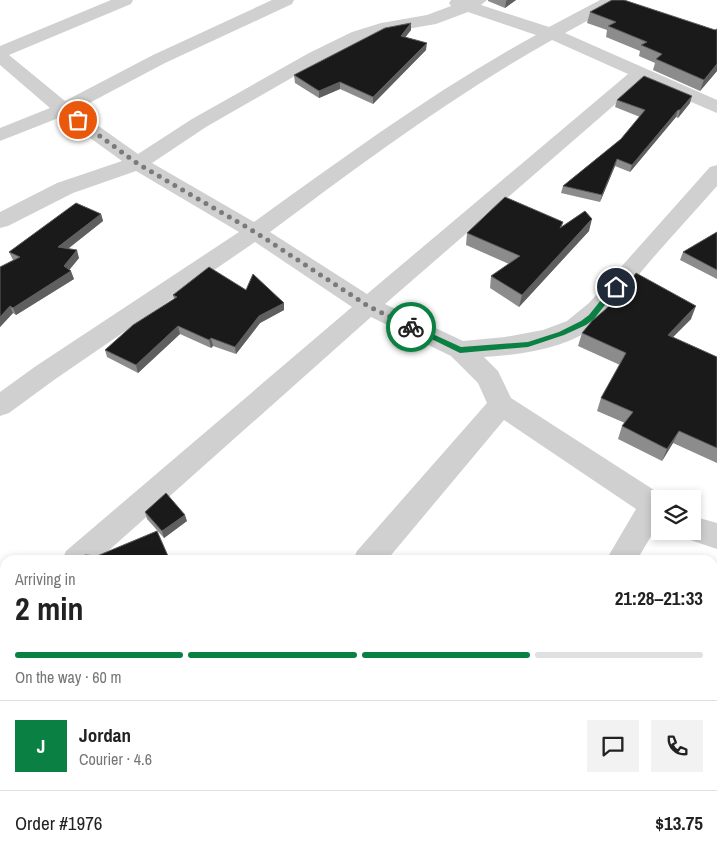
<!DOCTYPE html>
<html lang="en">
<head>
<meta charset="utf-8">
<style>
	:root { --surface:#fff; --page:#f2f2f2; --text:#222; --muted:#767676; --line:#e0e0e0; --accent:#0b8043 }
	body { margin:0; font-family:"Archivo Narrow",sans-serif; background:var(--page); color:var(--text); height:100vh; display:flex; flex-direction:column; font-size:19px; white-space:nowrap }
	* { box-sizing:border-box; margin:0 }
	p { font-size:16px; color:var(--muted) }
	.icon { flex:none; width:28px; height:28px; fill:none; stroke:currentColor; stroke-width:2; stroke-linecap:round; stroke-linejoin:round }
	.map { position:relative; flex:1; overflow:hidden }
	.sheet { position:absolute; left:0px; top:555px; width:718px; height:311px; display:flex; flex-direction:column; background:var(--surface); border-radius:15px 15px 0 0; box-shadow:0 2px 8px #0003 }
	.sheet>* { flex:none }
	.fabs { position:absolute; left:651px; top:490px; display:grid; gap:10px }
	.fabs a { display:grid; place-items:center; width:50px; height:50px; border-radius:0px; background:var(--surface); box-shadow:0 2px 8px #0003; font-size:25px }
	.pin { position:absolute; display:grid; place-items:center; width:42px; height:42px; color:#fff; margin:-21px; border:2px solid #fff; border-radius:50%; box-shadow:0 1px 5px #0007 }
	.courier { position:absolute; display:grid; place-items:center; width:50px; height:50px; margin:-25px; border:4px solid #0b8043; border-radius:50%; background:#fff; color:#222; box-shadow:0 1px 6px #0007 }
	.summary em { font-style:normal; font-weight:800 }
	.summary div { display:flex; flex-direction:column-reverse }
	.summary { display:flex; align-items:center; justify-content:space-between; height:85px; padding:0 15px }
	h1 { font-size:32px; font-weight:800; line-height:38px }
	.bar { display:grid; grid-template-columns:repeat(4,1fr); gap:8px 5px; align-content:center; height:60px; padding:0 15px }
	.bar i { height:6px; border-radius:4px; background:var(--line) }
	.bar .active { background:var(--accent) }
	.bar p { grid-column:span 4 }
	.line { display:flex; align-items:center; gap:12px; padding:0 15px; border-top:1px solid var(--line) }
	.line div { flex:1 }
	.round { display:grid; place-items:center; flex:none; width:52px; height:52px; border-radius:0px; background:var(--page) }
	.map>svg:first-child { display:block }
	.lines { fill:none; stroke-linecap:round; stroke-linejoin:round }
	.minor { fill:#d0d0d0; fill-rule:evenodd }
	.wall { fill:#8c8c8c }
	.shaded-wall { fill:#5f5f5f }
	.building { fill:#1a1a1a; stroke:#5f5f5f }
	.route { fill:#0b8043 }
	.done { stroke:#7a7a7a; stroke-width:5; stroke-dasharray:0 9 }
</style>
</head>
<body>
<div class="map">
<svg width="717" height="866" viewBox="0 0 717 866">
	<rect width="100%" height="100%" fill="#fff"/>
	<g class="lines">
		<path class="minor" d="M 111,0 L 133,0 L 131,4 L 9,55 L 65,101 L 153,55 L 272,0 L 294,0 L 292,4 L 165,63 L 76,110 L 138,154 L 192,119 L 309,53 L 352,32 L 381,23 L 427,15 L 451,6 L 449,3 L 451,0 L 487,0 L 481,5 L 549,27 L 600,0 L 620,0 L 618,4 L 565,33 L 717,100 L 717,113 L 642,81 L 385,304 L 463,341 L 505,337 L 543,330 L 567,321 L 589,303 L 710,167 L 717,165 L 717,186 C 692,215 665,243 641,272 C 624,292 610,318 587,332 C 557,350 518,355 484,357 L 498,371 L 511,398 L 668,499 L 660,499 L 660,521 L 637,560 L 606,560 L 636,509 L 504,420 L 387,560 L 353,560 L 357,551 L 487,403 L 478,383 L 451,356 L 371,317 L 98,560 L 62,560 L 66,551 L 352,307 L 255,242 L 54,380 L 9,413 L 0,416 L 0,392 L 36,366 L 239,232 L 136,171 L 73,193 L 8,226 L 0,228 L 0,212 L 57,183 L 122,161 L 61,117 L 0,141 L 0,128 L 50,108 L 0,65 L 0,46 ZM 468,12 L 536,35 C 437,89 346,156 254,222 L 152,163 L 206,127 L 321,61 L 364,40 L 384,33 L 436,24 ZM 552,40 L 628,74 L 367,294 L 270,232 C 361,164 452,96 552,40 Z
			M 692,516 L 717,523 L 717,549 L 681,537 L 679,531 L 692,531 Z
			M 5,608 L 5,641 L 0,643 L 0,610 Z
			M 81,861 L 122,861 L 120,866 L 79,866 Z
			M 419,861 L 458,861 L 456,866 L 417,866 Z"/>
	</g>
	<path class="wall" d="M 488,0 L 516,0 L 505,8 L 488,1 Z
		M 612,0 L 717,71 L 700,91 L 653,70 L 655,63 L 639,56 L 640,51 L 606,37 L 607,30 L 587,23 L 590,12 Z
		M 411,23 L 411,30 L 405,37 L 426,50 L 373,104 L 340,89 L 319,98 L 295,83 L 294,75 Z
		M 617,100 L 690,103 L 678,118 L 676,117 L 630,172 L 615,166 L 600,202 L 561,193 L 563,186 L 621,139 L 640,117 L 615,107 Z
		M 101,214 L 103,221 L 68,249 L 79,258 L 69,270 L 74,279 L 16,315 L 13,313 L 0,327 L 0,267 L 13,260 L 9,252 Z
		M 563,222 L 562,226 L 589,231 L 519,307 L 490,288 L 491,276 L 509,264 L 466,245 L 467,233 Z
		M 717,232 L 717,279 L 680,260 L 683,252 Z
		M 173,295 L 284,303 L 284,310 L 260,323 L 236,354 L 213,346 L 211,348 L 180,334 L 138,373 L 107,357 L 105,350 L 174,299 Z
		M 691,319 L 673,337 L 717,357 L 717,463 L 673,443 L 662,461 L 618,439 L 622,426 L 625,423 L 597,411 L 601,398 L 620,365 L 578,346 L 582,333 Z
		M 145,512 L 187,521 L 164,538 L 147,519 Z"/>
	<path class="shaded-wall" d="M 507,0 L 516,0 L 505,8 L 506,1 Z
		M 411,23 L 411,30 L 401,43 L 401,36 Z
		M 427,43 L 426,50 L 373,104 L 373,97 Z
		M 717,64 L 717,71 L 700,91 L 704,80 Z
		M 340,82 L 340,89 L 319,98 L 319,91 Z
		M 692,96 L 690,103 L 678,118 L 680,110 Z
		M 678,110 L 676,117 L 630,172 L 632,165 Z
		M 617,159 L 615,166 L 600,202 L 602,195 Z
		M 101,214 L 103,221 L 61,254 L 58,247 Z
		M 592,219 L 589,231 L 519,307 L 522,295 Z
		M 77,250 L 79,258 L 66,274 L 64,266 Z
		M 71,271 L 74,279 L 16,315 L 13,308 Z
		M 284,303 L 284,310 L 260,323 L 236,354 L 235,347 L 259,316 Z
		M 10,306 L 13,313 L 0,327 L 0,317 Z
		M 696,306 L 691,319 L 663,347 L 668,335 Z
		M 178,326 L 180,334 L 138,373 L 136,365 Z
		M 211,338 L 213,346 L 211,348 L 209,340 Z
		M 679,431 L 673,443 L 662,461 L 667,449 Z
		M 185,515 L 187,521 L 164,538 L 162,531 Z
		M 168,556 L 169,560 L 159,560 Z
		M 5,759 L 5,776 L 0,771 L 0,764 Z"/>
	<path class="building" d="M 612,0 L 624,0 L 715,30 L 717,29 L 717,64 L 704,80 L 656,59 L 662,54 L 641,45 L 647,42 L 608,26 L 616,22 L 590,12 Z
		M 411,23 L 401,36 L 427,43 L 373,97 L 340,82 L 319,91 L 294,75 L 385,28 Z
		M 644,76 L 692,96 L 680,110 L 678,110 L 632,165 L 617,159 L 602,195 L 563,186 L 621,139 L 645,110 L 617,100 Z
		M 505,197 L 563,222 L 560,228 L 585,211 L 592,219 L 522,295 L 491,276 L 520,256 L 467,233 Z
		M 76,203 L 101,214 L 58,247 L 77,250 L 64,266 L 71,271 L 13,308 L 10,306 L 0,317 L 0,267 L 20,257 L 9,252 Z
		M 717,232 L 717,270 L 683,252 Z
		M 209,267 L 246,290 L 253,274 L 284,303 L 259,316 L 235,347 L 211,338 L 209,340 L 178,326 L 136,365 L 105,350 L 133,325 L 177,297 L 173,295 Z
		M 636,273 L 696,306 L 668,335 L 717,357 L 717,448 L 679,431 L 667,449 L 622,426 L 633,412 L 601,398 L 626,353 L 582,333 L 592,321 L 615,301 Z
		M 166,493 L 185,515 L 162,531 L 145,512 Z
		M 157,531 L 168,556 L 159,560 L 78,560 L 85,555 L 97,556 Z
		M 422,556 L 429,560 L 419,560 Z
		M 5,707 L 5,759 L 0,764 L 0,711 Z"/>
	<path class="route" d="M 613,285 L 619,287 L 594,319 L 586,325 L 564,335 L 528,347 L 460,353 L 407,327 L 413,325 L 461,347 L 528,342 L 559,332 L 581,321 L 589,315 Z"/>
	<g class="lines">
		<path class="done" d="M 78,120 L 138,164 L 255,232 L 368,306 L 411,327"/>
	</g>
</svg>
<div class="fabs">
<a><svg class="icon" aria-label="layers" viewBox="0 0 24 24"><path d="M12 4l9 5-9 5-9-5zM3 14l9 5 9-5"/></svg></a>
</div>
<div class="pin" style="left:78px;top:120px;background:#ea580c"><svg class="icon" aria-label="bag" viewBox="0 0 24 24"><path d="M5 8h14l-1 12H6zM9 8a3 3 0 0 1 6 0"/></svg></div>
<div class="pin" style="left:616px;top:287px;background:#1f2937"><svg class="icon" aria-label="home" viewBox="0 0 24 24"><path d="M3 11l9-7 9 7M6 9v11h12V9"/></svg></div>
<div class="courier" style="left:411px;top:327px"><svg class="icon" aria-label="bike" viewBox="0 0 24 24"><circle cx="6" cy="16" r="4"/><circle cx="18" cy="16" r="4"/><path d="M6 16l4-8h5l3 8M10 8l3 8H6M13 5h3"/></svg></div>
<section class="sheet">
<div class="summary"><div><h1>2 min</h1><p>Arriving in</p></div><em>21:28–21:33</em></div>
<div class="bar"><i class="active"></i><i class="active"></i><i class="active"></i><i></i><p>On the way · 60 m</p></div>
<div class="line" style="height:90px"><b class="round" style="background:var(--accent);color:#fff">J</b><div><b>Jordan</b><p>Courier · 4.6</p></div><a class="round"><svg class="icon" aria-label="chat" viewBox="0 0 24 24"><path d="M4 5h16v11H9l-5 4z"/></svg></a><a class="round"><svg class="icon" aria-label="phone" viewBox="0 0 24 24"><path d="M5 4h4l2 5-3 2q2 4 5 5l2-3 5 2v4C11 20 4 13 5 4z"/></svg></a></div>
<div class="line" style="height:65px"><div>Order #1976</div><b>$13.75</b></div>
</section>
</div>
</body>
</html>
